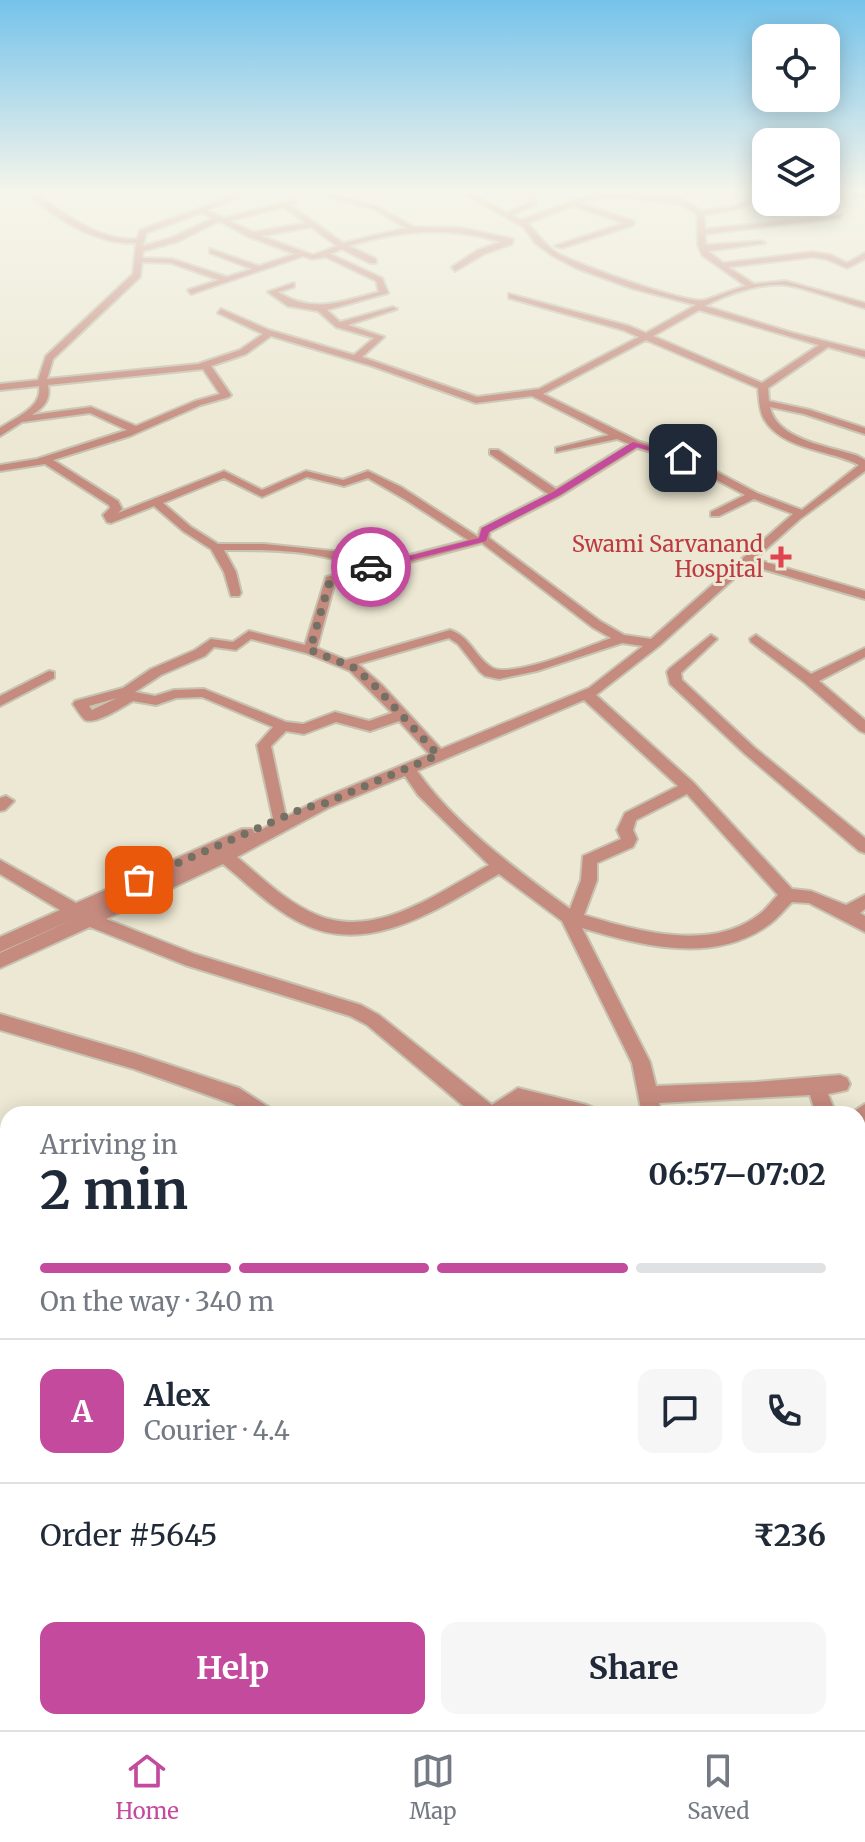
<!DOCTYPE html>
<html lang="en">
<head>
<meta charset="utf-8">
<style>
	:root { --surface:#fff; --page:#f6f6f7; --text:#1f2937; --muted:#747a83; --line:#e0e1e3; --accent:#c44a9d }
	body { margin:0; font-family:Merriweather,serif; background:var(--page); color:var(--text); height:100vh; display:flex; flex-direction:column; font-size:30px; white-space:nowrap }
	* { box-sizing:border-box; margin:0 }
	p { font-size:26px; color:var(--muted) }
	.icon { flex:none; width:44px; height:44px; fill:none; stroke:currentColor; stroke-width:2; stroke-linecap:round; stroke-linejoin:round }
	.map { position:relative; flex:1; overflow:hidden }
	.panel { position:absolute; left:0px; top:1106px; width:866px; height:624px; display:flex; flex-direction:column; background:var(--surface); border-radius:24px 24px 0 0; box-shadow:0 4px 20px #0003 }
	.panel>* { flex:none }
	.tools { position:absolute; left:752px; top:24px; display:grid; gap:16px }
	.tools a { display:grid; place-items:center; width:88px; height:88px; border-radius:16px; background:var(--surface); box-shadow:0 4px 20px #0003; font-size:40px }
	.pin { position:absolute; display:grid; place-items:center; width:68px; height:68px; color:#fff; margin:-34px; border-radius:16px; box-shadow:0 4px 12px #0006 }
	.courier { position:absolute; display:grid; place-items:center; width:80px; height:80px; margin:-40px; border:6px solid #c44a9d; border-radius:50%; background:#fff; color:#222; box-shadow:0 2px 10px #0007 }
	.headline em { font-style:normal; font-weight:700 }
	.headline div { display:flex; flex-direction:column-reverse }
	.headline { display:flex; align-items:center; justify-content:space-between; height:136px; padding:0 40px }
	h1 { font-size:52px; font-weight:700; line-height:60px }
	.bar { display:grid; grid-template-columns:repeat(4,1fr); gap:12px 8px; align-content:center; height:96px; padding:0 40px }
	.bar i { height:10px; border-radius:6px; background:var(--line) }
	.bar .selected { background:var(--accent) }
	.bar p { grid-column:span 4 }
	.line { display:flex; align-items:center; gap:20px; padding:0 40px; border-top:2px solid var(--line) }
	.line div { flex:1 }
	.round { display:grid; place-items:center; flex:none; width:84px; height:84px; border-radius:16px; background:var(--page) }
	.primary-button { display:flex; gap:16px; margin-top:auto; padding:16px 40px }
	.primary-button a { flex:1; height:92px; border-radius:16px; background:var(--accent); color:#fff; font-size:32px; font-weight:700; line-height:92px; text-align:center }
	.primary-button a+a { background:var(--page); color:var(--text) }
	.dock { display:flex; justify-content:space-around; align-items:center; height:112px; border-top:2px solid var(--line); background:var(--surface); font-size:22px; color:var(--muted) }
	.dock a { display:grid; justify-items:center; gap:4px }
	.dock .selected { color:var(--accent) }
	.map>svg:first-child { display:block }
	.lines { fill:none; stroke-linecap:round; stroke-linejoin:round }
	.minor-casing { stroke:#c7c3b1; stroke-width:4 }
	.major-casing { stroke:#c7c3b1; stroke-width:4 }
	.minor { fill:#c68b7f; fill-rule:evenodd }
	.major { fill:#9d3625; fill-rule:evenodd }
	.route { fill:#c44a9d }
	.done { stroke:#747164; stroke-width:8; stroke-dasharray:0 14.4 }
	.health-dot { fill:#e0444e; stroke:#ece8d3; stroke-width:3 }
	.labels { text-anchor:middle; stroke-width:6; stroke-linejoin:round; paint-order:stroke }
	.far-health-label { font-size:22px; fill:#be3a42; stroke:#ece8d3; text-anchor:end }
</style>
</head>
<body>
<div class="map">
<svg width="865" height="1730" viewBox="0 0 865 1730">
	<rect width="100%" height="100%" fill="#ece8d3"/>
	<g class="lines">
		<defs>
			<path id="minor" d="M 28,194 L 35,194 C 67,214 97,241 137,239 L 140,230 L 239,194 L 247,194 L 207,210 L 224,218 L 294,200 L 296,203 L 290,205 L 343,243 L 406,228 L 374,209 L 320,194 L 330,194 L 378,207 L 414,227 L 461,228 L 513,239 L 512,244 L 484,254 L 455,271 L 452,267 L 478,250 L 501,242 C 449,226 400,230 349,246 L 376,259 L 376,263 L 370,263 L 342,249 L 330,254 L 382,278 L 388,293 L 327,310 L 340,322 L 393,307 L 397,309 L 348,325 L 384,337 L 362,357 L 477,397 L 539,389 L 639,337 L 623,330 L 509,298 L 509,294 L 629,326 L 646,333 L 696,305 L 631,288 L 576,268 L 553,256 L 535,243 L 524,227 L 464,194 L 472,194 L 507,213 L 531,202 L 526,194 L 532,194 L 537,204 L 512,215 L 521,220 L 590,195 L 627,194 L 673,199 L 668,195 L 674,194 L 701,211 L 731,207 L 766,194 L 766,198 L 734,210 L 704,215 L 705,229 L 841,215 L 839,218 L 705,234 L 706,245 L 761,241 L 765,243 L 708,251 L 723,263 L 812,252 L 831,255 L 847,263 L 865,253 L 865,259 L 847,268 L 826,259 L 812,257 L 728,267 L 754,284 L 785,281 L 865,303 L 865,308 C 842,302 808,288 785,285 C 760,283 726,294 705,306 L 793,333 L 865,351 L 865,357 L 828,347 L 768,388 L 769,401 L 810,410 L 865,428 L 865,434 L 804,414 L 770,407 C 777,441 830,446 858,456 L 865,460 L 865,471 L 800,519 L 755,559 L 865,591 L 865,599 L 749,565 L 659,646 L 596,695 L 694,783 L 792,889 L 811,891 L 846,905 L 865,895 L 865,909 L 860,913 L 865,916 L 865,932 L 809,903 L 792,902 C 785,909 778,918 770,924 C 714,965 643,946 582,928 L 650,1062 L 656,1086 L 756,1082 L 840,1075 L 847,1078 L 850,1084 L 847,1090 L 828,1094 L 836,1114 L 816,1114 L 810,1095 L 659,1103 L 662,1114 L 642,1114 L 632,1063 L 562,921 L 499,874 C 440,907 370,958 301,923 C 272,909 248,884 223,864 L 106,919 L 195,954 L 361,1005 L 379,1015 L 492,1105 L 518,1088 L 587,1105 L 594,1108 L 597,1114 L 551,1114 L 521,1106 L 510,1114 L 473,1114 L 367,1025 L 350,1016 L 185,965 L 90,927 L 0,968 L 0,953 L 74,919 L 0,952 L 0,937 L 60,910 L 0,874 L 0,860 L 76,903 L 242,829 L 252,829 L 255,833 L 274,823 L 257,745 L 273,727 L 202,697 L 176,698 L 156,705 L 133,701 C 124,706 96,725 85,720 C 81,717 76,708 73,704 L 75,701 L 123,688 L 151,669 L 195,650 L 211,639 L 233,642 L 249,631 L 305,645 L 326,577 L 359,569 C 319,549 268,550 224,550 L 236,572 L 241,593 L 239,596 L 231,596 L 224,572 L 211,549 L 183,531 L 154,506 L 111,523 L 107,522 L 103,515 L 110,508 L 109,505 L 45,464 L 0,471 L 0,465 L 37,459 L 127,430 L 90,413 L 22,422 L 0,436 L 0,428 C 15,418 43,407 39,386 L 0,390 L 0,384 L 38,380 L 46,356 L 133,274 L 136,243 C 97,245 56,219 28,194 ZM 621,197 L 680,204 L 697,214 L 698,245 L 702,255 L 746,286 C 732,290 718,296 705,300 C 688,305 576,264 557,253 C 544,245 538,233 527,223 L 573,206 L 624,223 L 555,246 L 562,248 L 634,225 L 634,221 L 579,203 L 591,199 ZM 284,207 L 306,223 L 254,232 L 229,221 ZM 201,213 L 213,218 L 171,238 L 143,246 L 146,233 ZM 219,221 L 249,237 L 295,254 L 259,266 L 210,249 L 210,253 L 252,269 L 227,277 L 172,259 L 142,258 L 143,251 L 177,242 ZM 311,227 L 337,246 L 313,255 L 261,236 ZM 303,256 L 312,259 L 326,257 L 376,281 L 379,292 C 342,301 314,315 278,292 L 294,287 L 294,283 L 268,292 L 288,306 L 318,311 L 336,327 L 374,338 L 354,355 L 269,330 L 221,309 L 218,313 L 263,334 L 240,350 L 198,364 L 47,379 L 53,359 L 140,277 L 142,262 L 171,263 L 219,280 L 188,290 L 191,294 ZM 699,310 L 819,345 L 762,383 L 653,336 ZM 271,336 L 372,366 L 476,403 L 532,396 L 609,435 L 556,448 L 556,452 L 617,439 L 629,444 L 556,489 L 498,450 L 490,450 L 490,454 L 548,494 L 481,528 L 478,537 L 401,487 L 368,471 L 343,480 L 306,471 L 262,490 L 224,471 L 118,513 L 122,509 L 118,501 L 53,460 L 130,436 L 201,405 L 229,397 L 231,395 L 211,366 L 246,354 ZM 646,340 L 758,388 C 759,399 759,410 764,419 C 782,450 831,450 859,465 L 802,510 L 757,493 L 687,456 L 640,442 L 543,394 ZM 203,369 L 220,394 L 195,401 L 136,426 L 91,407 L 32,415 C 44,407 51,400 48,385 ZM 637,448 L 679,460 L 745,495 L 711,512 L 711,516 L 719,516 L 754,499 L 793,514 L 651,639 L 624,635 L 600,621 L 489,538 L 490,532 L 560,496 ZM 307,477 L 344,486 L 368,478 L 406,500 L 468,540 L 371,565 L 342,552 L 264,544 L 218,544 L 191,527 L 163,503 L 224,478 L 262,497 ZM 482,543 L 592,627 L 611,638 C 589,646 509,680 491,667 C 474,656 471,637 450,630 L 346,660 L 317,648 L 335,582 ZM 449,638 L 458,644 L 480,672 L 485,676 L 499,679 L 537,671 L 622,643 L 643,646 L 589,688 L 441,749 L 382,685 L 358,664 ZM 251,639 L 306,653 L 350,671 L 392,713 L 369,721 L 335,712 L 303,724 L 286,722 L 204,689 L 174,690 L 155,696 L 135,692 L 161,675 L 205,656 L 214,647 L 236,650 ZM 117,698 L 92,710 L 89,706 ZM 584,700 L 678,786 L 625,813 L 617,830 L 621,839 L 583,856 L 581,880 L 570,909 C 517,870 454,824 417,771 ZM 399,721 L 429,754 L 318,800 L 286,817 L 271,746 L 286,731 L 304,734 L 336,722 L 370,731 ZM 405,776 L 418,795 L 489,865 C 439,892 376,940 317,915 C 287,903 261,877 237,857 L 328,808 ZM 687,794 L 778,895 C 772,901 767,908 761,913 C 712,953 638,931 584,915 L 597,880 L 597,863 L 633,847 L 637,839 L 633,830 L 636,820 Z
				M 854,194 L 865,194 L 865,198 L 855,195 Z
				M 711,635 L 717,639 L 681,673 L 682,680 L 755,748 L 865,838 L 865,853 L 859,851 L 745,754 L 670,684 L 667,672 L 669,669 Z
				M 756,635 L 811,674 L 865,648 L 865,657 L 819,681 L 865,720 L 865,733 L 860,731 L 805,683 L 751,642 L 750,639 Z
				M 49,671 L 54,672 L 54,678 L 0,706 L 0,696 Z
				M 6,796 L 14,801 L 5,810 L 0,811 L 0,798 Z
				M 0,1014 L 134,1053 L 239,1088 L 270,1108 L 273,1114 L 247,1114 L 233,1104 L 134,1069 L 0,1030 Z
				M 865,1104 L 865,1124 L 858,1127 L 858,1114 L 850,1114 Z
				M 8,1259 L 8,1281 L 0,1284 L 0,1262 Z
				M 8,1504 L 8,1534 L 0,1538 L 0,1508 Z
				M 8,1568 L 8,1600 L 0,1603 L 0,1571 Z
				M 858,1586 L 865,1587 L 865,1613 L 858,1612 Z
				M 12,1722 L 40,1722 L 37,1730 L 9,1730 Z
				M 595,1722 L 623,1722 L 621,1730 L 593,1730 Z"/>
			<path id="major" d="M 0,1156 L 8,1159 L 8,1184 L 0,1181 Z
				M 0,1185 L 8,1188 L 8,1214 L 0,1211 Z
				M 499,1722 L 537,1722 L 541,1730 L 502,1730 Z
				M 564,1722 L 603,1722 L 607,1730 L 567,1730 Z"/>
		</defs>
		<use href="#minor" class="minor-casing"/>
		<use href="#major" class="major-casing"/>
		<use href="#minor" class="minor"/>
		<use href="#major" class="major"/>
	</g>
	<linearGradient id="sky" x2="0" y2="1"><stop stop-color="#75c3eb"/><stop offset="0.44" stop-color="#f6f5eb"/><stop offset="1" stop-color="#f6f5eb" stop-opacity="0"/></linearGradient>
	<rect width="865" height="436" fill="url(#sky)"/>
	<path class="route" d="M 633,442 L 687,458 L 683,460 L 637,447 L 560,495 L 489,532 L 486,541 L 371,570 L 366,567 L 479,538 L 482,528 L 553,492 Z"/>
	<g class="lines">
		<path class="done" d="M 139,880 L 304,808 L 323,804 L 438,755 L 377,688 L 355,668 L 310,650 L 330,580 L 371,567"/>
	</g>
	<path class="health-dot" d="M777 545h8v8h8v8h-8v8h-8v-8h-8v-8h8z"/>
	<g class="labels">
		<g class="far-health-label">
			<text x="763" y="552">Swami Sarvanand<tspan x="763" dy="25">Hospital</tspan></text>
		</g>
	</g>
</svg>
<div class="tools">
<a><svg class="icon" aria-label="locate" viewBox="0 0 24 24"><circle cx="12" cy="12" r="6"/><path d="M12 2v4M12 18v4M2 12h4M18 12h4"/></svg></a>
<a><svg class="icon" aria-label="layers" viewBox="0 0 24 24"><path d="M12 4l9 5-9 5-9-5zM3 14l9 5 9-5"/></svg></a>
</div>
<div class="pin" style="left:139px;top:880px;background:#ea580c"><svg class="icon" aria-label="bag" viewBox="0 0 24 24"><path d="M5 8h14l-1 12H6zM9 8a3 3 0 0 1 6 0"/></svg></div>
<div class="pin" style="left:683px;top:458px;background:#1f2937"><svg class="icon" aria-label="home" viewBox="0 0 24 24"><path d="M3 11l9-7 9 7M6 9v11h12V9"/></svg></div>
<div class="courier" style="left:371px;top:567px"><svg class="icon" aria-label="car" viewBox="0 0 24 24"><path d="M5 17H2v-5l4-1 3-4h7l3 4 3 1v5h-3M9 17h6M6 11h13"/><circle cx="7" cy="17" r="2"/><circle cx="17" cy="17" r="2"/></svg></div>
<section class="panel">
<div class="headline"><div><h1>2 min</h1><p>Arriving in</p></div><em>06:57–07:02</em></div>
<div class="bar"><i class="selected"></i><i class="selected"></i><i class="selected"></i><i></i><p>On the way · 340 m</p></div>
<div class="line" style="height:144px"><b class="round" style="background:var(--accent);color:#fff">A</b><div><b>Alex</b><p>Courier · 4.4</p></div><a class="round"><svg class="icon" aria-label="chat" viewBox="0 0 24 24"><path d="M4 5h16v11H9l-5 4z"/></svg></a><a class="round"><svg class="icon" aria-label="phone" viewBox="0 0 24 24"><path d="M5 4h4l2 5-3 2q2 4 5 5l2-3 5 2v4C11 20 4 13 5 4z"/></svg></a></div>
<div class="line" style="height:104px"><div>Order #5645</div><b>₹236</b></div>
<div class="primary-button"><a>Help</a><a>Share</a></div>
</section>
</div>
<nav class="dock">
<a class="selected"><svg class="icon" aria-label="home" viewBox="0 0 24 24"><path d="M3 11l9-7 9 7M6 9v11h12V9"/></svg>Home</a>
<a><svg class="icon" aria-label="map" viewBox="0 0 24 24"><path d="M3 6l6-2 6 2 6-2v14l-6 2-6-2-6 2zM9 4v14M15 6v14"/></svg>Map</a>
<a><svg class="icon" aria-label="saved" viewBox="0 0 24 24"><path d="M7 4h10v16l-5-4-5 4z"/></svg>Saved</a>
</nav>
</body>
</html>
